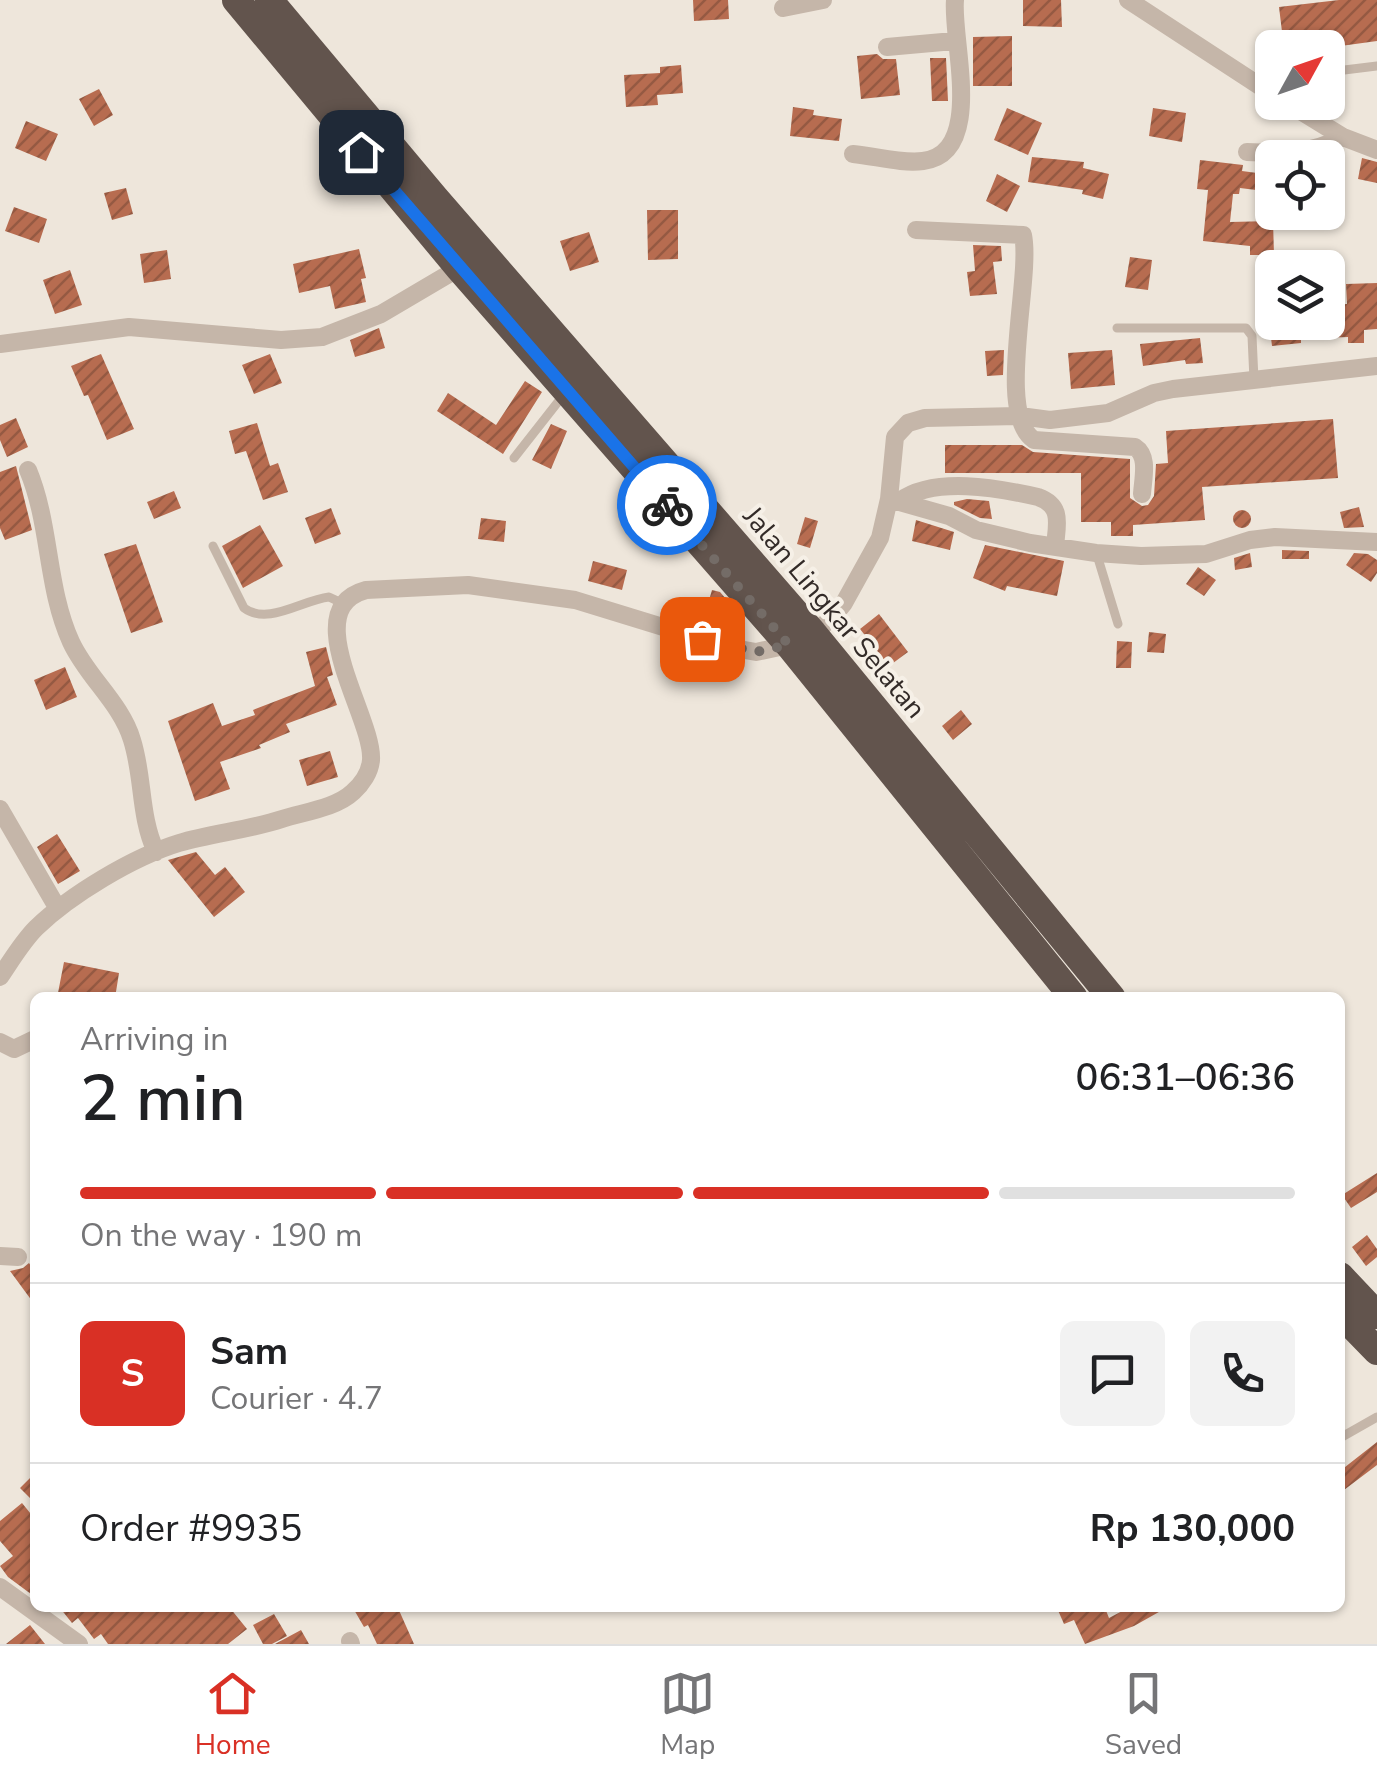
<!DOCTYPE html>
<html lang="en">
<head>
<meta charset="utf-8">
<style>
	:root { --surface:#fff; --page:#f2f2f2; --text:#202124; --muted:#757577; --line:#e0e0e0; --accent:#d93025 }
	body { margin:0; font-family:"Nunito Sans",sans-serif; background:var(--page); color:var(--text); height:100vh; display:flex; flex-direction:column; font-size:38px; white-space:nowrap }
	* { box-sizing:border-box; margin:0 }
	p { font-size:32px; color:var(--muted) }
	.icon { flex:none; width:55px; height:55px; fill:none; stroke:currentColor; stroke-width:2; stroke-linecap:round; stroke-linejoin:round }
	.map { position:relative; flex:1; overflow:hidden }
	.side { position:absolute; left:30px; top:992px; width:1315px; height:620px; display:flex; flex-direction:column; background:var(--surface); border-radius:15px; box-shadow:0 2px 8px #0004 }
	.side>* { flex:none }
	.needle { width:65px; rotate:50deg }
	.controls { position:absolute; left:1255px; top:30px; display:grid; gap:20px }
	.controls a { display:grid; place-items:center; width:90px; height:90px; border-radius:15px; background:var(--surface); box-shadow:0 2px 8px #0004; font-size:50px }
	.pin { position:absolute; display:grid; place-items:center; width:85px; height:85px; color:#fff; margin:-42px; border-radius:20px; box-shadow:0 5px 15px #0006 }
	.courier { position:absolute; display:grid; place-items:center; width:100px; height:100px; margin:-50px; border:8px solid #1a73e8; border-radius:50%; background:#fff; color:#222; box-shadow:0 2px 12px #0007 }
	.head em { font-style:normal; font-weight:600 }
	.head div { display:flex; flex-direction:column-reverse }
	.head { display:flex; align-items:center; justify-content:space-between; height:170px; padding:0 50px }
	h1 { font-size:65px; font-weight:600; line-height:75px }
	.bar { display:grid; grid-template-columns:repeat(4,1fr); gap:15px 10px; align-content:center; height:120px; padding:0 50px }
	.bar i { height:12px; border-radius:8px; background:var(--line) }
	.bar .active { background:var(--accent) }
	.bar p { grid-column:span 4 }
	.line { display:flex; align-items:center; gap:25px; padding:0 50px; border-top:2px solid var(--line) }
	.line div { flex:1 }
	.round { display:grid; place-items:center; flex:none; width:105px; height:105px; border-radius:15px; background:var(--page) }
	.tabs { display:flex; justify-content:space-around; align-items:center; height:140px; border-top:2px solid var(--line); background:var(--surface); font-size:28px; color:var(--muted) }
	.tabs a { display:grid; justify-items:center; gap:5px }
	.tabs .active { color:var(--accent) }
	.map>svg:first-child { display:block }
	.building { fill:url(#building-hatch) }
	.lines { fill:none; stroke-linecap:round; stroke-linejoin:round }
	.service { stroke:#c5b6a9; stroke-width:9 }
	.minor { stroke:#c5b6a9; stroke-width:18 }
	.trunk { stroke:#62544d; stroke-width:28 }
	.done { stroke:#746c67; stroke-width:10; stroke-dasharray:0 18 }
	.route { stroke:#1a73e8; stroke-width:12 }
	.labels { text-anchor:middle; stroke-width:8; stroke-linejoin:round; paint-order:stroke }
	.street-label { font-size:28px; fill:#332b28; stroke:#f6f0e7 }
</style>
</head>
<body>
<div class="map">
<svg width="1377" height="1644" viewBox="0 0 1377 1644">
	<defs>
		<pattern id="building-hatch" width="6" height="6" patternUnits="userSpaceOnUse" patternTransform="scale(2.5)"><rect width="6" height="6" fill="#b76c50"/><path d="M-1 1l2-2M0 6l6-6M5 7l2-2" fill="none" stroke="#955942"/></pattern>
	</defs>
	<rect width="100%" height="100%" fill="#eee6db"/>
	<path class="building" d="M 693,0 L 728,0 L 729,19 L 694,21 Z
		M 1023,0 L 1061,0 L 1062,27 L 1023,26 Z
		M 1339,0 L 1377,0 L 1377,41 L 1326,48 L 1284,48 L 1279,7 Z
		M 1012,36 L 1012,86 L 973,86 L 973,37 Z
		M 877,54 L 883,59 L 896,59 L 900,95 L 861,99 L 857,56 Z
		M 930,58 L 946,58 L 948,101 L 932,101 Z
		M 681,65 L 683,93 L 657,95 L 658,105 L 626,107 L 624,75 L 660,73 L 660,67 Z
		M 99,89 L 113,115 L 94,126 L 79,99 Z
		M 793,107 L 814,110 L 813,115 L 842,119 L 839,141 L 790,136 Z
		M 1007,108 L 1042,123 L 1028,155 L 994,140 Z
		M 1153,108 L 1186,113 L 1182,142 L 1149,136 Z
		M 26,121 L 58,134 L 46,161 L 15,148 Z
		M 1032,157 L 1084,162 L 1083,168 L 1109,174 L 1103,199 L 1082,194 L 1083,190 L 1028,182 Z
		M 1362,158 L 1377,162 L 1377,183 L 1358,179 Z
		M 1200,160 L 1243,165 L 1242,171 L 1272,175 L 1272,192 L 1240,188 L 1239,194 L 1233,194 L 1230,222 L 1273,221 L 1274,255 L 1250,255 L 1250,246 L 1203,241 L 1208,190 L 1197,189 Z
		M 997,174 L 1020,186 L 1007,212 L 986,201 Z
		M 126,188 L 133,214 L 112,220 L 104,193 Z
		M 14,207 L 47,219 L 39,243 L 5,231 Z
		M 647,210 L 678,210 L 678,259 L 648,260 Z
		M 589,232 L 599,262 L 570,271 L 560,241 Z
		M 973,245 L 1001,246 L 1002,261 L 993,262 L 997,294 L 970,296 L 967,272 L 975,271 Z
		M 359,249 L 366,278 L 361,279 L 366,302 L 335,309 L 330,286 L 299,293 L 293,264 Z
		M 167,250 L 171,279 L 144,283 L 140,254 Z
		M 1130,257 L 1152,260 L 1148,290 L 1125,287 Z
		M 70,270 L 82,305 L 55,314 L 43,280 Z
		M 1377,283 L 1377,329 L 1364,330 L 1364,343 L 1348,343 L 1348,337 L 1301,339 L 1301,343 L 1272,346 L 1269,322 L 1328,322 L 1328,305 L 1347,304 L 1346,284 Z
		M 379,328 L 385,348 L 355,357 L 350,340 Z
		M 1200,338 L 1203,363 L 1186,364 L 1185,360 L 1143,366 L 1140,344 Z
		M 1004,350 L 1003,375 L 987,376 L 985,351 Z
		M 1112,350 L 1115,385 L 1071,389 L 1068,353 Z
		M 101,354 L 134,429 L 107,440 L 88,395 L 84,396 L 71,366 Z
		M 270,354 L 282,383 L 254,394 L 242,365 Z
		M 525,381 L 542,392 L 503,454 L 437,411 L 448,393 L 496,425 Z
		M 16,418 L 28,447 L 7,457 L 0,440 L 0,425 Z
		M 1333,419 L 1338,478 L 1202,487 L 1205,520 L 1133,525 L 1133,536 L 1111,536 L 1111,522 L 1081,522 L 1081,473 L 945,473 L 945,445 L 1022,445 L 1033,452 L 1130,459 L 1130,498 L 1142,506 L 1148,505 L 1154,496 L 1156,464 L 1168,463 L 1166,431 Z
		M 257,423 L 270,466 L 278,463 L 288,492 L 263,500 L 246,451 L 235,454 L 229,431 Z
		M 551,424 L 567,431 L 551,469 L 532,460 Z
		M 16,466 L 32,530 L 5,540 L 0,528 L 0,472 Z
		M 174,491 L 181,508 L 154,519 L 147,502 Z
		M 967,499 L 989,501 L 992,519 L 980,518 L 954,505 L 954,502 Z
		M 1359,507 L 1364,527 L 1344,528 L 1340,512 Z
		M 331,508 L 341,534 L 315,544 L 305,518 Z
		M1233 519a9 9 0 1 1 18 0a9 9 0 1 1-18 0Z
		M 805,517 L 818,521 L 810,548 L 797,544 Z
		M 481,518 L 506,521 L 504,542 L 478,539 Z
		M 916,520 L 954,532 L 950,550 L 912,541 Z
		M 260,525 L 283,566 L 243,588 L 222,546 Z
		M 136,544 L 163,622 L 131,633 L 104,554 Z
		M 985,545 L 1064,561 L 1057,596 L 1007,586 L 1005,591 L 973,578 Z
		M 1282,550 L 1309,551 L 1309,559 L 1282,559 Z
		M 1250,553 L 1252,567 L 1235,570 L 1234,558 Z
		M 1354,553 L 1368,554 L 1377,560 L 1377,573 L 1371,582 L 1346,565 Z
		M 593,561 L 627,570 L 622,590 L 588,581 Z
		M 1198,567 L 1216,580 L 1204,596 L 1186,584 Z
		M 712,590 L 720,592 L 739,614 L 737,623 L 705,614 Z
		M 879,614 L 908,652 L 889,666 L 860,629 Z
		M 1149,632 L 1166,634 L 1164,653 L 1147,652 Z
		M 1117,641 L 1132,642 L 1131,668 L 1116,668 Z
		M 326,647 L 333,675 L 327,677 L 337,705 L 286,724 L 290,732 L 259,745 L 261,748 L 220,762 L 230,789 L 195,801 L 168,721 L 213,703 L 222,726 L 255,715 L 253,710 L 315,686 L 306,652 Z
		M 65,667 L 77,697 L 46,710 L 34,680 Z
		M 961,710 L 972,724 L 953,740 L 942,726 Z
		M 330,751 L 338,777 L 307,786 L 299,760 Z
		M 57,834 L 80,871 L 58,884 L 37,847 Z
		M 196,852 L 215,875 L 225,867 L 245,892 L 214,917 L 168,860 Z
		M 64,962 L 119,973 L 115,998 L 57,998 Z
		M 1377,1173 L 1377,1192 L 1351,1208 L 1342,1195 Z
		M 1367,1235 L 1377,1249 L 1377,1257 L 1366,1266 L 1352,1247 Z
		M 29,1263 L 35,1272 L 35,1305 L 10,1271 L 23,1268 Z
		M 1377,1442 L 1377,1465 L 1340,1493 L 1340,1471 Z
		M 35,1473 L 35,1503 L 20,1488 Z
		M 22,1503 L 35,1519 L 35,1597 L 8,1577 L 0,1566 L 13,1556 L 0,1541 L 0,1521 Z
		M 60,1608 L 230,1608 L 247,1629 L 228,1644 L 108,1644 L 101,1634 L 94,1639 L 78,1618 L 72,1623 Z
		M 353,1608 L 398,1608 L 414,1644 L 377,1644 L 368,1625 L 364,1627 Z
		M 1057,1608 L 1105,1608 L 1109,1618 L 1128,1608 L 1166,1608 L 1134,1626 L 1085,1644 L 1074,1620 L 1064,1624 Z
		M 274,1614 L 287,1636 L 272,1644 L 263,1644 L 253,1625 Z
		M 30,1625 L 45,1644 L 6,1644 Z
		M 301,1630 L 309,1644 L 275,1644 Z"/>
	<g class="lines">
		<path class="service" d="M 1328,72 L 1377,66
			M 1254,81 L 1272,79
			M 1117,328 L 1246,328 L 1252,336 L 1254,380
			M 514,458 L 565,393
			M 213,546 L 244,608 C 268,626 302,600 329,597 L 342,603
			M 1097,555 L 1118,624
			M 1340,1438 L 1377,1417"/>
		<path class="minor" d="M 1128,0 L 1272,94
			M 783,8 L 823,0
			M 887,47 L 954,41
			M 1286,102 L 1343,137 L 1377,150
			M 1247,152 C 1282,154 1312,154 1343,137
			M 853,154 C 875,156 902,164 923,161 C 986,153 951,40 955,0
			M 916,230 L 1023,235 C 1032,278 995,414 1034,440 L 1135,447 C 1149,456 1143,478 1142,494
			M 0,344 L 129,327 L 281,340 L 322,337 L 381,314 L 459,268
			M 28,470 C 51,525 46,587 71,642 C 87,677 121,703 132,740 C 144,778 139,815 156,852
			M 889,499 L 949,516 L 976,530 L 1030,543 L 1096,553 L 1141,556 L 1206,554 L 1250,540 L 1275,537 L 1377,542
			M 900,501 C 934,476 998,488 1038,497 C 1063,506 1057,524 1055,546
			M 813,633 L 831,619 L 844,603 L 880,538 L 889,499 L 895,437 L 908,423 L 925,418 L 1020,416 L 1050,420 L 1108,413 L 1154,393 L 1173,389 L 1377,366
			M 0,809 L 58,909
			M 0,977 C 11,961 22,942 36,928 C 70,895 133,857 179,843 C 213,833 249,830 282,819 C 304,812 336,808 353,792 C 362,784 370,772 371,760 C 374,718 296,609 366,590 L 468,585 L 575,600 L 728,647 L 756,652 L 789,645
			M 0,1042 L 14,1049 L 35,1039
			M 0,1256 L 18,1257
			M 0,1587 L 79,1644
			M 350,1641 L 351,1644"/>
		<path class="trunk" d="M 236,0 L 459,268 L 789,645 L 1074,998
			M 269,0 L 435,198 L 813,633 L 1112,998
			M 1340,1276 L 1377,1315
			M 1340,1313 L 1377,1351"/>
	</g>
	<g class="lines">
		<path class="done" d="M 667,505 L 789,645 L 756,652 L 702,639"/>
		<path class="route" d="M 361,152 L 667,505"/>
	</g>
	<g class="labels">
		<g class="street-label">
			<text transform="translate(835 612) rotate(50)" y="10">Jalan Lingkar Selatan</text>
		</g>
	</g>
</svg>
<div class="controls">
<a><svg class="needle" viewBox="-14 -14 28 28"><path d="M0-13l5 13h-10z" fill="#e53935"/><path d="M0 13l5-13h-10z" fill="#757577"/></svg></a>
<a><svg class="icon" aria-label="locate" viewBox="0 0 24 24"><circle cx="12" cy="12" r="6"/><path d="M12 2v4M12 18v4M2 12h4M18 12h4"/></svg></a>
<a><svg class="icon" aria-label="layers" viewBox="0 0 24 24"><path d="M12 4l9 5-9 5-9-5zM3 14l9 5 9-5"/></svg></a>
</div>
<div class="pin" style="left:702px;top:639px;background:#ea580c"><svg class="icon" aria-label="bag" viewBox="0 0 24 24"><path d="M5 8h14l-1 12H6zM9 8a3 3 0 0 1 6 0"/></svg></div>
<div class="pin" style="left:361px;top:152px;background:#1f2937"><svg class="icon" aria-label="home" viewBox="0 0 24 24"><path d="M3 11l9-7 9 7M6 9v11h12V9"/></svg></div>
<div class="courier" style="left:667px;top:505px"><svg class="icon" aria-label="bike" viewBox="0 0 24 24"><circle cx="6" cy="16" r="4"/><circle cx="18" cy="16" r="4"/><path d="M6 16l4-8h5l3 8M10 8l3 8H6M13 5h3"/></svg></div>
<section class="side">
<div class="head"><div><h1>2 min</h1><p>Arriving in</p></div><em>06:31–06:36</em></div>
<div class="bar"><i class="active"></i><i class="active"></i><i class="active"></i><i></i><p>On the way · 190 m</p></div>
<div class="line" style="height:180px"><b class="round" style="background:var(--accent);color:#fff">S</b><div><b>Sam</b><p>Courier · 4.7</p></div><a class="round"><svg class="icon" aria-label="chat" viewBox="0 0 24 24"><path d="M4 5h16v11H9l-5 4z"/></svg></a><a class="round"><svg class="icon" aria-label="phone" viewBox="0 0 24 24"><path d="M5 4h4l2 5-3 2q2 4 5 5l2-3 5 2v4C11 20 4 13 5 4z"/></svg></a></div>
<div class="line" style="height:130px"><div>Order #9935</div><b>Rp 130,000</b></div>
</section>
</div>
<nav class="tabs">
<a class="active"><svg class="icon" aria-label="home" viewBox="0 0 24 24"><path d="M3 11l9-7 9 7M6 9v11h12V9"/></svg>Home</a>
<a><svg class="icon" aria-label="map" viewBox="0 0 24 24"><path d="M3 6l6-2 6 2 6-2v14l-6 2-6-2-6 2zM9 4v14M15 6v14"/></svg>Map</a>
<a><svg class="icon" aria-label="saved" viewBox="0 0 24 24"><path d="M7 4h10v16l-5-4-5 4z"/></svg>Saved</a>
</nav>
</body>
</html>
